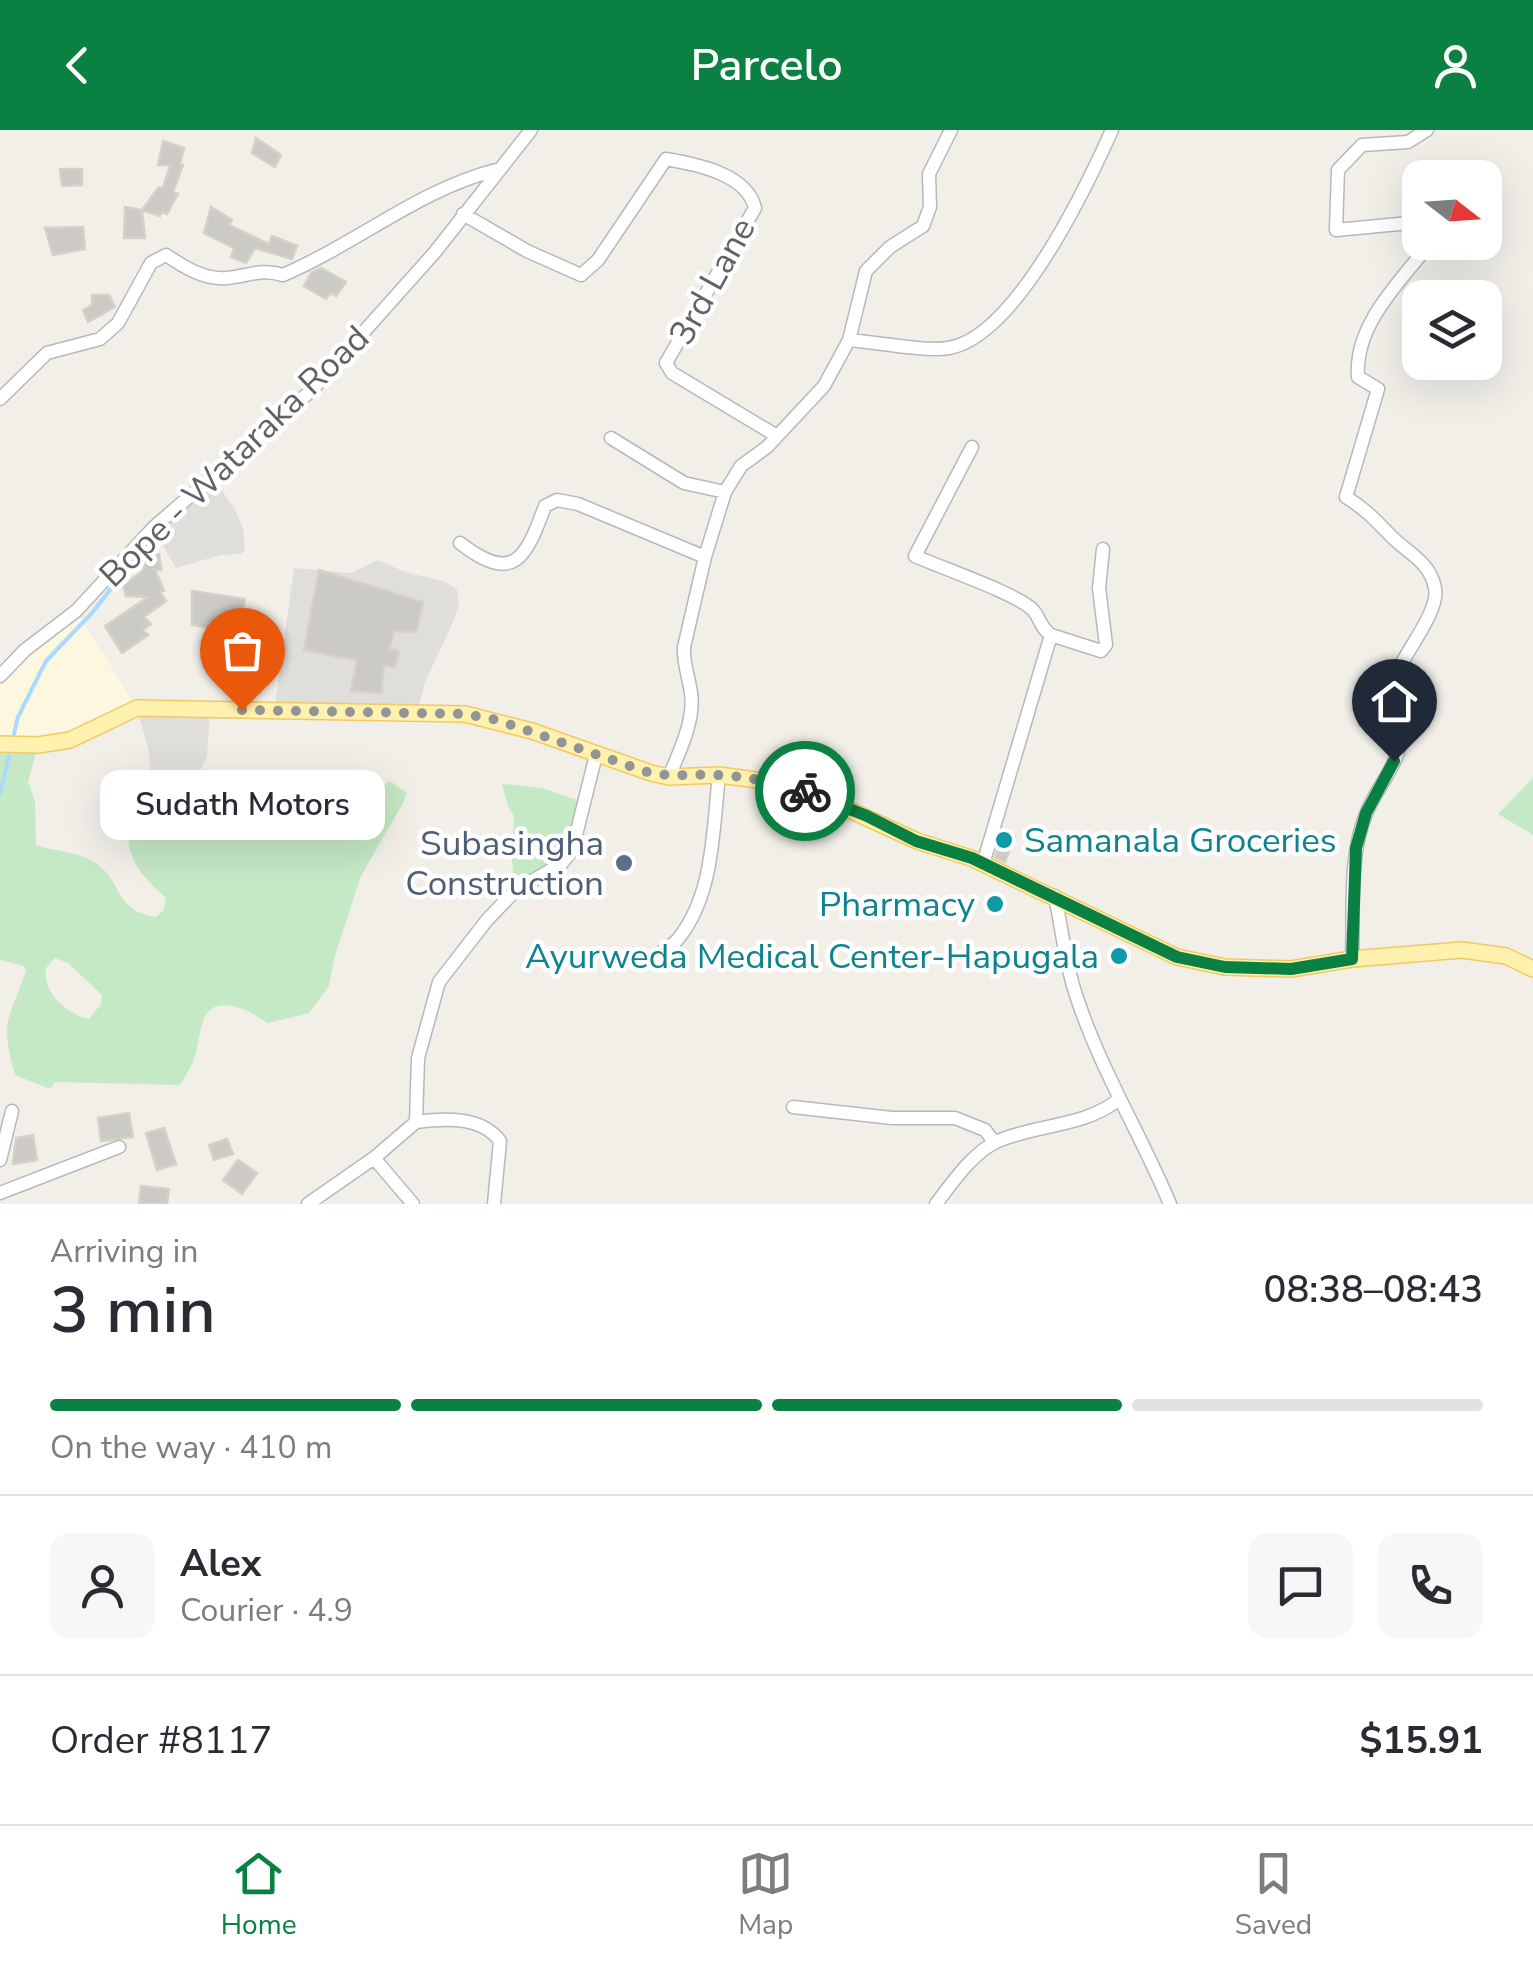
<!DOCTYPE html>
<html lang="en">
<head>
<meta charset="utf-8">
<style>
	:root { --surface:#fff; --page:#f7f7f7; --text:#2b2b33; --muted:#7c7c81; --line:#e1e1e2; --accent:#0b8043 }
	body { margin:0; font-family:"Nunito Sans",sans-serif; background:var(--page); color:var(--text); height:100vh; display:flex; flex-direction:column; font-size:38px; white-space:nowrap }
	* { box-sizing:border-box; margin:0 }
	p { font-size:32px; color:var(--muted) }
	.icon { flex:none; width:55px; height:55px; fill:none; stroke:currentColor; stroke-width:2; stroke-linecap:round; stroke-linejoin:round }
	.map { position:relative; height:1074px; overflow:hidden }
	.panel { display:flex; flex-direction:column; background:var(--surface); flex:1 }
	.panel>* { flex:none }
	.needle { width:65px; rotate:107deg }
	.tools { position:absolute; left:1402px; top:30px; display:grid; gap:20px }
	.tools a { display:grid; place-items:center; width:100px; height:100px; border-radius:20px; background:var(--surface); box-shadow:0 10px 40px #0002; font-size:50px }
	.pin { position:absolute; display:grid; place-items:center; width:85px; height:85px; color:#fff; margin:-102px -42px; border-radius:50% 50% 50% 0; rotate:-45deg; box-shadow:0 0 10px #0007 }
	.pin .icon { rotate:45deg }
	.courier { position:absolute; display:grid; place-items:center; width:100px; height:100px; margin:-50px; border:8px solid #0b8043; border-radius:50%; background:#fff; color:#222; box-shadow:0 2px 12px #0007 }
	.bubble { position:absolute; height:70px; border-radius:20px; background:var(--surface); box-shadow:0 10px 40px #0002; font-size:32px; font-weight:600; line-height:70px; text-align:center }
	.head em { font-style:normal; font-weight:600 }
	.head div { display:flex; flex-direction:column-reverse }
	.head { display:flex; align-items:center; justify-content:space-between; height:170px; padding:0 50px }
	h1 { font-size:65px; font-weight:600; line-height:75px }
	.bar { display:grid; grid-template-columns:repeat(4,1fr); gap:15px 10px; align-content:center; height:120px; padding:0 50px }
	.bar i { height:12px; border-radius:8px; background:var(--line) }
	.bar .current { background:var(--accent) }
	.bar p { grid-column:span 4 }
	.line { display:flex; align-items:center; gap:25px; padding:0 50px; border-top:2px solid var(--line) }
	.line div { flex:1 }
	.round { display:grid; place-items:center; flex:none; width:105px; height:105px; border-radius:20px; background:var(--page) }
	header { display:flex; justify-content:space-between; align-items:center; height:130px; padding:0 50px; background:var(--accent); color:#fff; font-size:45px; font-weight:600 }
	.tab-bar { display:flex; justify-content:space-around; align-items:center; height:140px; border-top:2px solid var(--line); background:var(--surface); font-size:28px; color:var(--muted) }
	.tab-bar a { display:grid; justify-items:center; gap:5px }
	.tab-bar .current { color:var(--accent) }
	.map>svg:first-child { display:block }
	.commercial { fill:#fef7e0 }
	.industrial { fill:#e0deda }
	.green { fill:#c5e8c5; fill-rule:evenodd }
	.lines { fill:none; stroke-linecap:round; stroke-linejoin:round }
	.stream { stroke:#aadaff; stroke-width:4 }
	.building { fill:#cccac5; stroke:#d6d1c6; stroke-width:2.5 }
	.minor-casing { stroke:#b5b8bc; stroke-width:15 }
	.major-casing { stroke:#f2c960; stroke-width:18 }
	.minor { stroke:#fff; stroke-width:12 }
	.major { stroke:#fff2af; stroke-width:15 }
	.done { stroke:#929495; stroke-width:10; stroke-dasharray:0 18 }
	.route { stroke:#0b8043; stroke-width:12 }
	.culture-dot { fill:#0f9aa8; stroke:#fff; stroke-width:4 }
	.service-dot { fill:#5c6f8a; stroke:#fff; stroke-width:4 }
	.labels { text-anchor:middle; stroke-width:9; stroke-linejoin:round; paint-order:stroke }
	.street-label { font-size:35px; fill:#5f6368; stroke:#fff }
	.culture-label { font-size:35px; fill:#0d838f; stroke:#fff; text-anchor:end }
	.service-label { font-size:35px; fill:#4e5e75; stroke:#fff; text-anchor:end }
</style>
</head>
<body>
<header><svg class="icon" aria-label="back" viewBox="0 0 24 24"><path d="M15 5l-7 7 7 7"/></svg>Parcelo<svg class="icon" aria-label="person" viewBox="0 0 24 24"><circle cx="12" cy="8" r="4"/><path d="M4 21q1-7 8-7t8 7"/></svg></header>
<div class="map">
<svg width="1533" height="1074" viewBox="0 0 1533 1074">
	<rect width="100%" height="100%" fill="#f1efe8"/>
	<path class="commercial" d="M 76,481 L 137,578 L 70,610 L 0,614 L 0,546 Z"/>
	<path class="industrial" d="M 212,346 L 234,378 L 243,398 L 245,420 L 241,424 L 221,425 L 176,438 L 153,398 Z
		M 378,430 L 405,442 L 446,452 L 457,460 L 459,474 L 454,490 L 425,552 L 417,585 L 274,581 L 294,438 L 351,443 Z
		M 137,578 L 210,580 L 207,627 L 200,641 L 151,646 L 148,618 Z"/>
	<path class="green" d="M 0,614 L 38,615 L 28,652 L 35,671 L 36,715 C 53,721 75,721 92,731 C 126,751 110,779 156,787 L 164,779 L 166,768 C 152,755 137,742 131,723 C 127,712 131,702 124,692 C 117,683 108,679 102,669 L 106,656 L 140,657 L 151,646 L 200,641 L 204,652 L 198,696 L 200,701 L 212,705 L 338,681 L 390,651 L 407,663 L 403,673 L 361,746 L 335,825 L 329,856 L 309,883 L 268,893 C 258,888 251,881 240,878 C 199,866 203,897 195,926 C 192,936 186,945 180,955 L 55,952 L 50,959 L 15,945 C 0,889 8,892 26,841 L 24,836 L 0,830 ZM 55,828 L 68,833 L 102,865 L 101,874 L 89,889 C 66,884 42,862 46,838 Z
		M 1533,648 L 1533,705 L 1498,684 Z
		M 502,654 L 542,658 L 583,672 L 572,721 L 515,761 L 512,731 L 514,686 L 508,676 Z"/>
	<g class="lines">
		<path class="stream" d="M 14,604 L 18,587 L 46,531 L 92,483 L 134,429
			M 0,663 L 9,626"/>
	</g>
	<path class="building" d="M 256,8 L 281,25 L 275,37 L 252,23 Z
		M 163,11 L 184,18 L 180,34 L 183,35 L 173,62 L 178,64 L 167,84 L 162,82 L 160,86 L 142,80 L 159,57 L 163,58 L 170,35 L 158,35 Z
		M 60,39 L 82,39 L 82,55 L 62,56 Z
		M 125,77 L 142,80 L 145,108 L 124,108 Z
		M 211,77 L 232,90 L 229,95 L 269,114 L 272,106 L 297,116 L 292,129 L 255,118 L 246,133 L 231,127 L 234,118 L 204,103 Z
		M 83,97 L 85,119 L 53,125 L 45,98 Z
		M 321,138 L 346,152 L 336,166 L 331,163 L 326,169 L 304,156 L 311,143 Z
		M 92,165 L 109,165 L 115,177 L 88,192 L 83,180 L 92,175 Z
		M 146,421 L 148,425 L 159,424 L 161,440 L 155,440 L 164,461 L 160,462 L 166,471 L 144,487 L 151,494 L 143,500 L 148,505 L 122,523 L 105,496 L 148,467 L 126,466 L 123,455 L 144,440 L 142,424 Z
		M 319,440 L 423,472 L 416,502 L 394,501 L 389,519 L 399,521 L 395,537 L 384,536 L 381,563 L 351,561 L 357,530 L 304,520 Z
		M 192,461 L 245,469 L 236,512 L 228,511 L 226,519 L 209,517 L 210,498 L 192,495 Z
		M 1003,702 L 1015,706 L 1005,732 L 995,727 Z
		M 129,983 L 133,1007 L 101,1011 L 98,988 Z
		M 164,998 L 176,1034 L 157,1040 L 146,1003 Z
		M 33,1005 L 37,1030 L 13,1034 L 16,1008 Z
		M 227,1009 L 233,1024 L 214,1030 L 209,1015 Z
		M 238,1030 L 257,1043 L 242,1064 L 223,1050 Z
		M 141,1056 L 169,1059 L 167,1074 L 139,1074 Z"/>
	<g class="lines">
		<defs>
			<path id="minor" d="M 463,84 L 527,121 L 581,145 L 598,130 L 666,29 C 696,34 747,44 755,78 L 666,233 L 672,243 L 777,306
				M 1420,92 L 1336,100 L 1338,40 L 1362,15 L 1408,12 L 1427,0
				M 849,210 C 875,212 925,222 949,218 C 1016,206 1086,58 1112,0
				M 0,269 L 47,223 L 100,209 L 118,193 L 151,133 L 166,125 C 184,137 204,150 227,148 C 249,146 261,138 283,145 C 356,114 418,60 496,40
				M 611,308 L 684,353 L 725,362
				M 972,317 L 915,426 C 939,437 1018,464 1033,480 C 1041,489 1040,498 1051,505 L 983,734
				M 460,413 C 514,455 526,428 545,376 L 557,370 L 578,374 L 705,427
				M 1051,505 L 1101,521 L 1106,515 L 1099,458 L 1103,419
				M 0,546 L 25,520 L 76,481 L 153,398 L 312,260 L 435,122 L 531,0
				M 669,647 C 679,622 695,591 691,563 C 689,547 683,534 684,517 L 705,427 L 725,362 L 741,336 L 767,317 L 824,256 L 849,210 L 866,141 L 890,117 L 923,96 L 930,77 L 929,44 L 951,0
				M 1055,766 C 1062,800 1066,838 1078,871 C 1102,942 1141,1005 1170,1074
				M 1352,829 C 1354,782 1348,728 1366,684 C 1376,658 1398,636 1401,608 C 1404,587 1388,568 1395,547 C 1404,523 1440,481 1435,458 C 1430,432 1409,424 1392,407 C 1375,390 1368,381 1346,367 L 1378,259 L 1358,247 C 1354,194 1401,151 1431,112
				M 640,834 C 652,827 669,820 678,809 C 714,765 713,698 719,645
				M 793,977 L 892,988 L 955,988 L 985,1000 L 994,1012
				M 374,1028 L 413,1074
				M 0,1030 L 12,981
				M 0,1063 L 119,1017
				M 308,1074 L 374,1028 L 416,992
				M 494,1074 L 500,1011 C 481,986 445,988 416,992 L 418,928 L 439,852 L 487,790 L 515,761 L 561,734 L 572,721 L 596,625
				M 936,1074 C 952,1053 973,1022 998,1011 C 1037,994 1084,997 1118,970"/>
			<path id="major" d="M 0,614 L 38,615 L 70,610 L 137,578 L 465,584 L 532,601 L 651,643 L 669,647 L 719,645 L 779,653 L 817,665 L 917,711 L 971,728 L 1177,827 L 1225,837 L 1291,839 L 1352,829 L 1462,820 L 1506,826 L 1533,839"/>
		</defs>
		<use href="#minor" class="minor-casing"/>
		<use href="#major" class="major-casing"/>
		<use href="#minor" class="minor"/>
		<use href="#major" class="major"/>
	</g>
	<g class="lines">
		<path class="done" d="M 242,580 L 465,584 L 497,590 L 650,643 C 673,647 694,644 716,645 C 746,646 777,653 805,661"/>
		<path class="route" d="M 805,661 L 867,686 L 916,711 L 972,728 L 1177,827 L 1225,837 L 1291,839 L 1352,829 L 1356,718 L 1366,683 L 1394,631"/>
	</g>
	<g class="culture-dot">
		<circle cx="1004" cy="710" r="10"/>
		<circle cx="995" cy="774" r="10"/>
		<circle cx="1119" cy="826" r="10"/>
	</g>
	<circle class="service-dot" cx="624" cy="733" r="10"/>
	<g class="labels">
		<g class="street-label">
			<text transform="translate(712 151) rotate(-61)" y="12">3rd Lane</text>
			<text transform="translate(234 326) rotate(-44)" y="12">Bope - Wataraka Road</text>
		</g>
		<g class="culture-label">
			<text x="1024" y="722" text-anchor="start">Samanala Groceries</text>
			<text x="975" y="786">Pharmacy</text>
			<text x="1099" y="838">Ayurweda Medical Center-Hapugala</text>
		</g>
		<g class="service-label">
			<text x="604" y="725">Subasingha<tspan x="604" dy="40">Construction</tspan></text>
		</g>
	</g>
</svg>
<div class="tools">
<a><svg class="needle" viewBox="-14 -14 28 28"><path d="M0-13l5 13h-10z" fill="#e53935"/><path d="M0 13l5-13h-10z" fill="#7c7c81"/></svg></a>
<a><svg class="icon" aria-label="layers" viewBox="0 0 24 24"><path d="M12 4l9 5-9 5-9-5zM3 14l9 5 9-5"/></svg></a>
</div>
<div class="pin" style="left:242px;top:580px;background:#ea580c"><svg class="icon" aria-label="bag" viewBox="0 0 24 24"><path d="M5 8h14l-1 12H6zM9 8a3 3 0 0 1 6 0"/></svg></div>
<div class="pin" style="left:1394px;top:631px;background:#1f2937"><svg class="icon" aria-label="home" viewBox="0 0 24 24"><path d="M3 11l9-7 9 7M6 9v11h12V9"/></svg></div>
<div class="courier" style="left:805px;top:661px"><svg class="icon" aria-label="bike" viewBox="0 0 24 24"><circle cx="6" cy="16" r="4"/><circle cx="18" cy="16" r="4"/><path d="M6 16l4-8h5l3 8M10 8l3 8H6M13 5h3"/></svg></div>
<div class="bubble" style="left:100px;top:640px;width:285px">Sudath Motors</div>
</div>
<section class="panel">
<div class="head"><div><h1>3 min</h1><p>Arriving in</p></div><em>08:38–08:43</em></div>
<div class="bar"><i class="current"></i><i class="current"></i><i class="current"></i><i></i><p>On the way · 410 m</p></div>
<div class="line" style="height:180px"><a class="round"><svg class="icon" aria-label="person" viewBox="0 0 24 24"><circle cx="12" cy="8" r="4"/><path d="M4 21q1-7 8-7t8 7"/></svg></a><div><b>Alex</b><p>Courier · 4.9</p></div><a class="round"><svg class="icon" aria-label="chat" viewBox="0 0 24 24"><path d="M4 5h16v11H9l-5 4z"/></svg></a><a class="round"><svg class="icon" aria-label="phone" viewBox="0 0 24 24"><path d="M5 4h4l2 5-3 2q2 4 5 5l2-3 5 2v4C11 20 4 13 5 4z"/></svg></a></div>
<div class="line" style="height:130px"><div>Order #8117</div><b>$15.91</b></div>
</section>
<nav class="tab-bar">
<a class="current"><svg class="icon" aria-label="home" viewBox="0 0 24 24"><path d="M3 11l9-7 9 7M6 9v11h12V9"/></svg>Home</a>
<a><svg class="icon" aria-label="map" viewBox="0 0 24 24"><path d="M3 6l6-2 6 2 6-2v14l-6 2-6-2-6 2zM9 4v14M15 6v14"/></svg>Map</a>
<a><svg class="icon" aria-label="saved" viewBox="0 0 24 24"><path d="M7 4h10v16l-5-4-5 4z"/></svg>Saved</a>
</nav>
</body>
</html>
